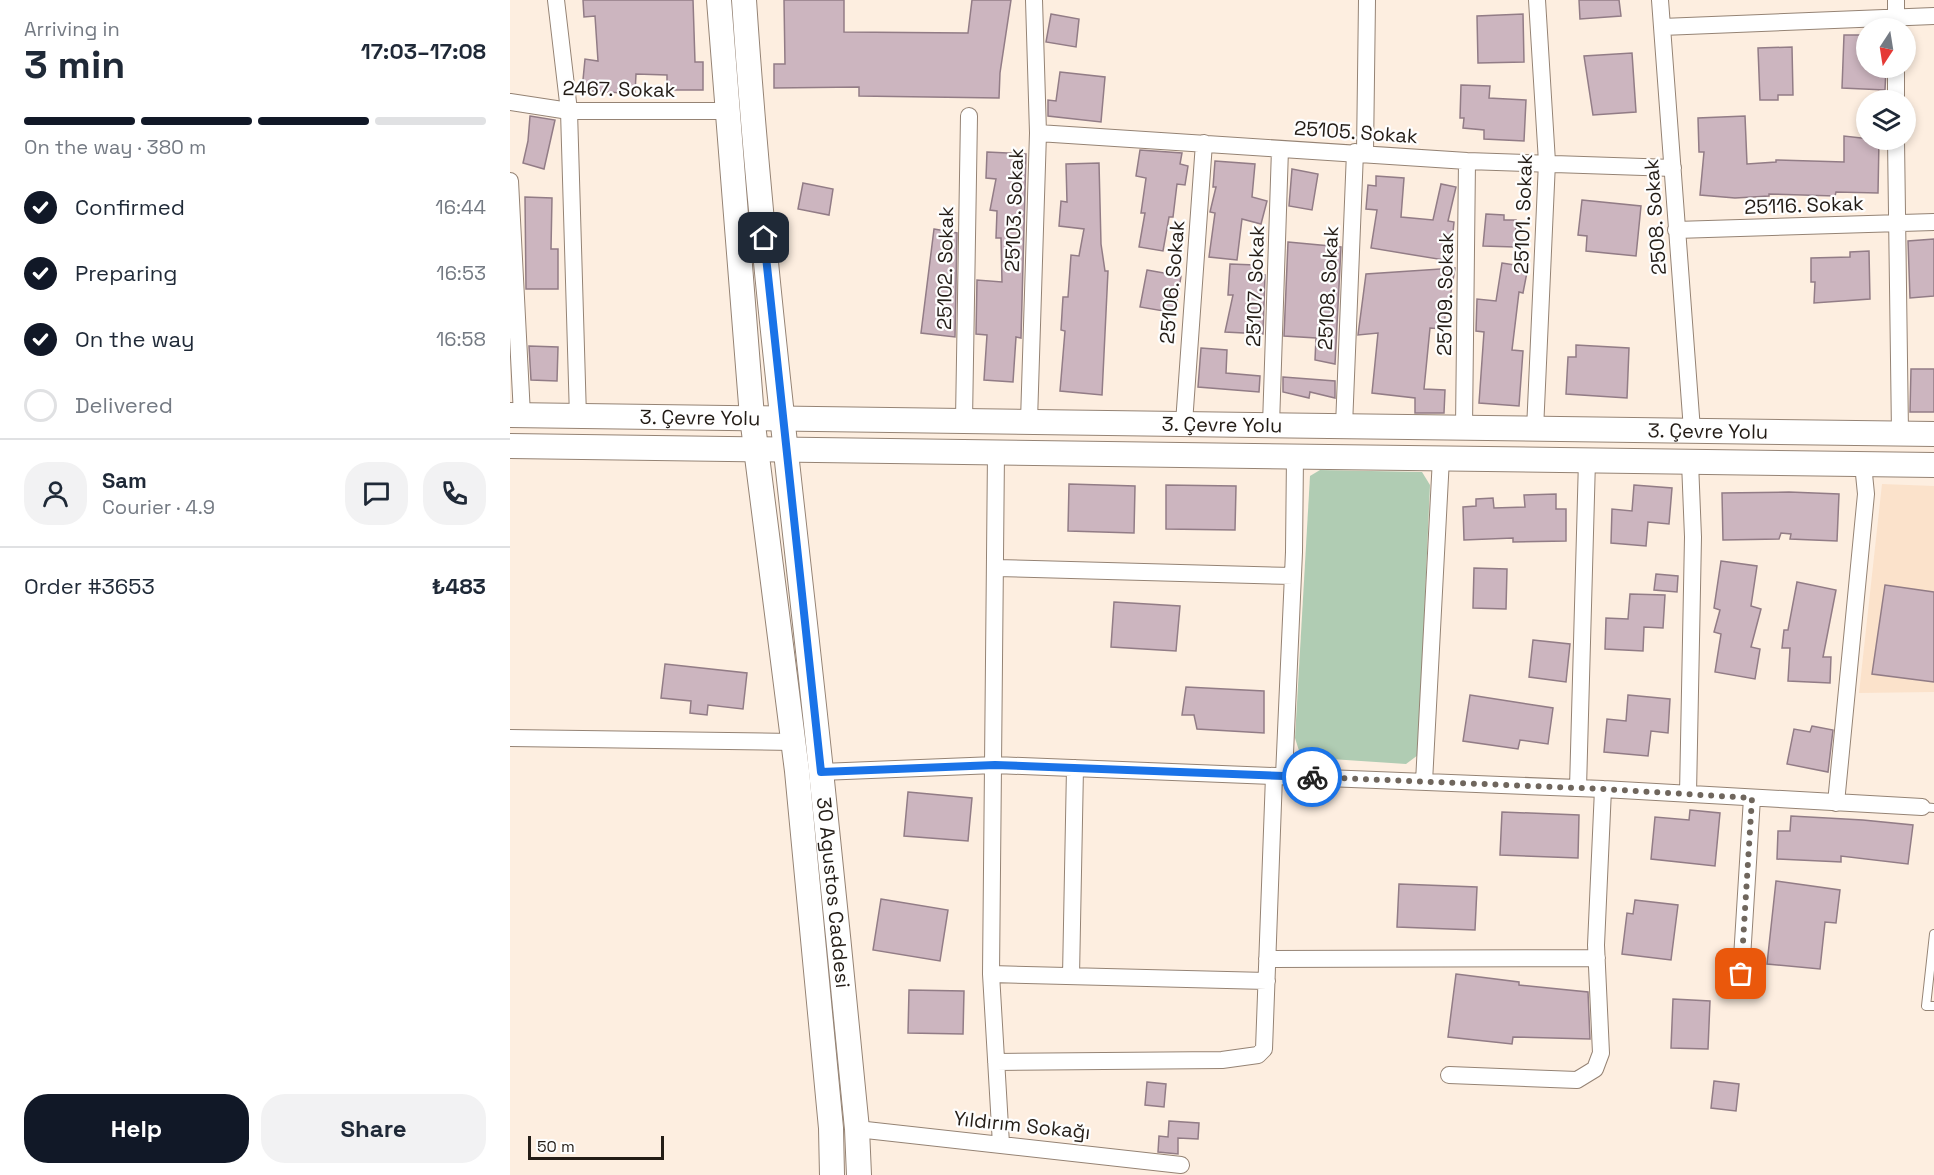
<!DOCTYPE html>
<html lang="en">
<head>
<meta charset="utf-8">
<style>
	:root { --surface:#fff; --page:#f2f2f3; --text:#1f2937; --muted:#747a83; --line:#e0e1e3; --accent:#111827 }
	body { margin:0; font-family:"Space Grotesk",sans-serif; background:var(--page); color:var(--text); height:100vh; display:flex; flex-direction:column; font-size:22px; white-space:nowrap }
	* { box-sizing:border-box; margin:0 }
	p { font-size:20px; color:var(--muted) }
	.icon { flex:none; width:33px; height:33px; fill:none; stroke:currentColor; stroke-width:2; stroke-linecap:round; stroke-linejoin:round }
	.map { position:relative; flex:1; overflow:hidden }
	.panel { display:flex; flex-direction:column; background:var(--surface); width:510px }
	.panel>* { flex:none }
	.needle { width:39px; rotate:192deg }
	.buttons { position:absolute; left:1346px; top:18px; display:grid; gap:12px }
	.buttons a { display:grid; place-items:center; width:60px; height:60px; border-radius:50%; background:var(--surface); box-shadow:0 3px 9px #0003; font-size:30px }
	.scale { position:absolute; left:18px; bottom:15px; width:136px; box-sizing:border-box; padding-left:6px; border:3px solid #231c16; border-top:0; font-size:16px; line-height:21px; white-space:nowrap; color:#231c16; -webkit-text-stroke:4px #fefefe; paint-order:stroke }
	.pin { position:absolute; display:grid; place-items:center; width:51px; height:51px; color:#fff; margin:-26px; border-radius:12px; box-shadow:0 3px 9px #0006 }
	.courier { position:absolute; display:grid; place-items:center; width:60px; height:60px; margin:-30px; border:4px solid #1a73e8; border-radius:50%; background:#fff; color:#222; box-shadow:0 2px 8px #0007 }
	.head em { font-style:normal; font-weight:700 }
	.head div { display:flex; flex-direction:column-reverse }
	.head { display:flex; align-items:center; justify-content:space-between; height:102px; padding:0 24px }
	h1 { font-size:39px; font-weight:700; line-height:45px }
	.bar { display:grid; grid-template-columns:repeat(4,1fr); gap:9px 6px; align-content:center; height:72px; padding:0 24px }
	.bar i { height:8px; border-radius:4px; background:var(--line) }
	.bar .active { background:var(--accent) }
	.bar p { grid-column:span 4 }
	.line { display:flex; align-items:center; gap:15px; padding:0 24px; border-top:2px solid var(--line) }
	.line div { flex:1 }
	.round { display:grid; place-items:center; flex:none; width:63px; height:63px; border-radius:24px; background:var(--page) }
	ol { padding:0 24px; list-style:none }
	li { display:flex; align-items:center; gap:18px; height:66px }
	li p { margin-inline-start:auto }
	li .icon { padding:6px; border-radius:50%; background:var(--accent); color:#fff; stroke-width:4 }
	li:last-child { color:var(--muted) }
	li i { width:33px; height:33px; border:3px solid var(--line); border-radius:50% }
	.cta { display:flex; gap:12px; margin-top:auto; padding:12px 24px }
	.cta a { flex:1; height:69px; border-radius:24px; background:var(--accent); color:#fff; font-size:24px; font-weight:700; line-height:69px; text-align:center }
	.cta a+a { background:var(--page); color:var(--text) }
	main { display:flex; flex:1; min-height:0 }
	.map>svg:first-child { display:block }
	.built { fill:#fbe2cb }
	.green { fill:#b0ccb3 }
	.building { fill:#ccb5bf; stroke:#927c86; stroke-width:1.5 }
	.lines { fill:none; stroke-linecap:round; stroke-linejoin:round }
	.service-casing { stroke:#958374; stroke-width:10 }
	.minor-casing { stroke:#958374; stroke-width:18 }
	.secondary-casing { stroke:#958374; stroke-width:26 }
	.service { stroke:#fff; stroke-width:8 }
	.minor { stroke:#fff; stroke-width:16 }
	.secondary { stroke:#fff; stroke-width:24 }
	.done { stroke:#6f665d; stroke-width:6; stroke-dasharray:0 10.8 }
	.route { stroke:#1a73e8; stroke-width:8 }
	.labels { text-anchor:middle; stroke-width:4.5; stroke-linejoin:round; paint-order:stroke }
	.street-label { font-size:20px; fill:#231c16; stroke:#fefefe }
</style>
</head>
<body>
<main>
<section class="panel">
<div class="head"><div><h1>3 min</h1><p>Arriving in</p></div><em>17:03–17:08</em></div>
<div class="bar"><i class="active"></i><i class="active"></i><i class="active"></i><i></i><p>On the way · 380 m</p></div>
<ol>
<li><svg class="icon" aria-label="check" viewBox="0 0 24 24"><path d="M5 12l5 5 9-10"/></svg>Confirmed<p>16:44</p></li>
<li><svg class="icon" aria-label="check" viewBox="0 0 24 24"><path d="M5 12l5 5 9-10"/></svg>Preparing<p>16:53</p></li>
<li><svg class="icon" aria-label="check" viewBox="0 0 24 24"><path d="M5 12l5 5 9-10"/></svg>On the way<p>16:58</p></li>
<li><i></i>Delivered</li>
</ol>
<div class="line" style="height:108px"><a class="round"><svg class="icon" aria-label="person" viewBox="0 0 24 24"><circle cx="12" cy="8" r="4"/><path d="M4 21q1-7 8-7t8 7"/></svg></a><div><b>Sam</b><p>Courier · 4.9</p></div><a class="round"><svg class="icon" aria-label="chat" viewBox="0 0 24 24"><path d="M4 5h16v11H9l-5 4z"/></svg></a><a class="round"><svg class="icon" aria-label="phone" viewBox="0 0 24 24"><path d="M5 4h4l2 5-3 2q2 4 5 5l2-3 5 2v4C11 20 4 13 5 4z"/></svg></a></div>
<div class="line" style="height:78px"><div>Order #3653</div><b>₺483</b></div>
<div class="cta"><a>Help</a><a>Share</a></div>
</section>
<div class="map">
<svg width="1424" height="1175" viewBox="0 0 1424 1175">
	<rect width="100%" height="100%" fill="#fdeee0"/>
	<path class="built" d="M 1372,484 L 1424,486 L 1424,692 L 1349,693 Z"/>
	<path class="green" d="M 810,470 L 912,472 L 920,485 L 908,755 L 896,764 L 791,757 L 785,738 L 800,476 Z"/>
	<path class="building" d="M 73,0 L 183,0 L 185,62 L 193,62 L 193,90 L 157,90 L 157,75 L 126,74 L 125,94 L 72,90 L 75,59 L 88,61 L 85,16 L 74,17 Z
		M 274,0 L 334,0 L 334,32 L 458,33 L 462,0 L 501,0 L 490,73 L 489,98 L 349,96 L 349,87 L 264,88 L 264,64 L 275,64 Z
		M 1069,0 L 1109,0 L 1111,16 L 1070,19 Z
		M 541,14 L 569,19 L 566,47 L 536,42 Z
		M 1013,14 L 1014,62 L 968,63 L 967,16 Z
		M 1334,35 L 1356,35 L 1356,68 L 1376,68 L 1375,90 L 1332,88 Z
		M 1282,47 L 1283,95 L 1268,95 L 1268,100 L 1250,100 L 1248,48 Z
		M 1122,53 L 1126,112 L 1083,115 L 1074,56 Z
		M 550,72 L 595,77 L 591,122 L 538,116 L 538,100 L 546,101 Z
		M 951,85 L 980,86 L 979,98 L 1016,100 L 1014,141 L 974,139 L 974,130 L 953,128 L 954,118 L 950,118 Z
		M 20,116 L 45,120 L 34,169 L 13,163 L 18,141 Z
		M 1235,116 L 1237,164 L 1266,162 L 1266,160 L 1334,162 L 1334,136 L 1369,140 L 1368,193 L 1326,192 L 1325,196 L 1259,194 L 1259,196 L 1225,198 L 1190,195 L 1194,152 L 1189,152 L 1188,118 Z
		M 630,150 L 672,153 L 670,164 L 678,166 L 675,185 L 667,184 L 663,217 L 659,217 L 653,251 L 629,247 L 635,213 L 631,213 L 636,178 L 626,176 Z
		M 477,152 L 516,154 L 511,338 L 506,337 L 503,382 L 474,380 L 477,335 L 466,334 L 467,280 L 492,282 L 491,238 L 486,238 L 487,211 L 480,210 L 486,179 L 476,178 Z
		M 705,161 L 745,164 L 742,197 L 757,201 L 751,224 L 732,219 L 727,260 L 699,257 L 705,213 L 700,212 L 706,187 L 703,187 Z
		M 589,163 L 591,244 L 595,271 L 598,271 L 592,395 L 550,391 L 555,331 L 551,330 L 553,297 L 558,297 L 561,255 L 569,256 L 574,229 L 549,226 L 551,201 L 557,202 L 556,164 Z
		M 782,169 L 808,174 L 802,210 L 779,206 Z
		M 866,176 L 894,178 L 891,217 L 923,220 L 931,184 L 946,187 L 938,221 L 944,222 L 940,261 L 861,248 L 867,210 L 856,209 L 858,185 L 866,186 Z
		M 293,183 L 323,189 L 319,215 L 288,209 Z
		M 15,197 L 42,198 L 41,249 L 48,249 L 48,289 L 16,289 Z
		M 1072,200 L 1131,206 L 1126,256 L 1076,251 L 1077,236 L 1068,235 Z
		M 976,214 L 994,215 L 994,220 L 1006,220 L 1005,247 L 973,246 Z
		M 424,229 L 447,233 L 445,337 L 411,333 Z
		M 1424,239 L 1424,296 L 1400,298 L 1398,241 Z
		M 778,242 L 831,247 L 825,364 L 805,360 L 806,338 L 774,336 Z
		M 1359,251 L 1360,299 L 1304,303 L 1305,282 L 1301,282 L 1301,258 L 1340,257 L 1340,252 Z
		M 992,263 L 1018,267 L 1013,293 L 1009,292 L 1002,350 L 1013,351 L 1009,406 L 969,403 L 974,332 L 966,331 L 967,299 L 986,301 Z
		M 720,264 L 745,265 L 745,274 L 755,275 L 753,334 L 715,332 L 723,295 L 718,295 Z
		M 945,268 L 939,304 L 936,304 L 934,329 L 920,328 L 914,389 L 935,390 L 934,413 L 905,413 L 905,398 L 862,393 L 868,333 L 848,335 L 856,274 Z
		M 637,270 L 671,276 L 665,313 L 630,307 Z
		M 1066,345 L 1119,348 L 1117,398 L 1056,394 L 1058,357 L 1066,357 Z
		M 19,346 L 48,347 L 47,381 L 21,380 Z
		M 691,348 L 717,350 L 716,373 L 750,376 L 749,392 L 688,387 Z
		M 1401,369 L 1424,369 L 1424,412 L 1400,412 Z
		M 773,377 L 825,381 L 825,398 L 800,392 L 799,398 L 773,392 Z
		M 559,484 L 625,486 L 624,533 L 558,531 Z
		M 656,485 L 726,486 L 725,530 L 656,529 Z
		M 1124,485 L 1162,488 L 1159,524 L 1138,522 L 1136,546 L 1101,543 L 1102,509 L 1122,511 Z
		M 1279,492 L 1329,494 L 1327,541 L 1280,539 L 1281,534 L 1271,533 L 1269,539 L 1213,540 L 1212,493 Z
		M 1046,494 L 1046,509 L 1056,509 L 1056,541 L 1003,542 L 1003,538 L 954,540 L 953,507 L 966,506 L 966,499 L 983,498 L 984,508 L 1015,507 L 1014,495 Z
		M 1211,561 L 1247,566 L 1241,606 L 1251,609 L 1241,647 L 1250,649 L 1245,679 L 1205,672 L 1211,634 L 1204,632 L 1210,610 L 1204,608 Z
		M 964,568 L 997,569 L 996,609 L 963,608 Z
		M 1146,574 L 1168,576 L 1167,592 L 1144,590 Z
		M 1287,582 L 1326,590 L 1313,657 L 1321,657 L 1320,683 L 1278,681 L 1280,648 L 1272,648 L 1274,630 L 1278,630 Z
		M 1375,585 L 1424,592 L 1424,682 L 1362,674 Z
		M 1120,594 L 1155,595 L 1153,628 L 1134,627 L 1133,651 L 1095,649 L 1096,618 L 1118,619 Z
		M 604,602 L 670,606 L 666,651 L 601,647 Z
		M 1023,640 L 1060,644 L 1056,682 L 1019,677 Z
		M 155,664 L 237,673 L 233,709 L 198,705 L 197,715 L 180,713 L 181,701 L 151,698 Z
		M 676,687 L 754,691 L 754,733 L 687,729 L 684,715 L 672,715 Z
		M 960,695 L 1043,708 L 1038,744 L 1010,740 L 1008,749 L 953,741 Z
		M 1118,695 L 1160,699 L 1158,733 L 1141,731 L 1138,756 L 1094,752 L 1097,719 L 1116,721 Z
		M 1302,726 L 1323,730 L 1318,772 L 1277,764 L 1284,729 L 1300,732 Z
		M 398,792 L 462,798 L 458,841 L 394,836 Z
		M 1180,810 L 1210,813 L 1205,866 L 1141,859 L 1145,817 L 1179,820 Z
		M 992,812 L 1069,815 L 1068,858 L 990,855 Z
		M 1281,816 L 1353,820 L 1403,825 L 1398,864 L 1331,856 L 1331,862 L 1267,859 L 1268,831 L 1280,831 Z
		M 1266,881 L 1330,890 L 1326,923 L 1315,922 L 1310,969 L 1257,964 Z
		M 889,884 L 967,887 L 965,930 L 887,927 Z
		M 371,899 L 438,910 L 430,961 L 363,950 Z
		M 1125,900 L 1168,905 L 1161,960 L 1112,954 L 1117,913 L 1123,914 Z
		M 946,974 L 1009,982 L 1009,985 L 1078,992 L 1080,1039 L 1003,1037 L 1002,1044 L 938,1037 Z
		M 399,990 L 454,991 L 453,1034 L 398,1033 Z
		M 1163,999 L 1200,1001 L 1198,1049 L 1161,1048 Z
		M 1204,1081 L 1229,1084 L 1226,1111 L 1201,1108 Z
		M 637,1082 L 656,1084 L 654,1107 L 635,1105 Z
		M 659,1121 L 689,1123 L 688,1139 L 668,1138 L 668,1154 L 648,1152 L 649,1136 L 658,1137 Z"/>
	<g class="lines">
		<defs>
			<path id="service" d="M 1412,807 L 1424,808
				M 1424,934 L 1416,1006 L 1424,1006"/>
			<path id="minor" d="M 46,0 L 59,111 L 68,417
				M 1150,0 L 1182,430
				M 1386,0 L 1386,28
				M 1152,27 L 1424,16
				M 1386,68 L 1386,100
				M 0,102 L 59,111 L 218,111
				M 528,133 L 957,161 L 1163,168
				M 1386,140 L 1390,433
				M 855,153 L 857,0
				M 0,181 L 12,415
				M 1166,230 L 1424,222
				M 454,420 L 459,116
				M 519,421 L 528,133 L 524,0
				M 674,423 L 694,143
				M 761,425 L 770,149
				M 834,426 L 845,152
				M 954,427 L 957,161
				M 1025,430 L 1037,162 L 1027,0
				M 486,452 L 481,974 L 491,1144
				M 486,568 L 783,576
				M 0,738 L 283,742
				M 311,772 L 485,765 L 1093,789 L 1412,807
				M 774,776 L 784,552 L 785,456
				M 914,782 L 931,458
				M 1068,788 L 1077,460
				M 1178,794 L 1183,537 L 1180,462
				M 1326,803 L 1356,494 L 1353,464
				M 757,959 L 1087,958
				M 481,974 L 757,981
				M 1231,974 L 1242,798
				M 561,976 L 565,768
				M 486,1062 L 712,1060 L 748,1055 L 754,1049 L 764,776
				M 939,1075 L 1067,1080 L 1085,1069 L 1091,1053 L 1086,945 L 1093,789
				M 347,1129 L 671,1165"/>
			<g id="secondary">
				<path d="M 209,0 L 242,417 L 287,771 L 321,1128 L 322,1175"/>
				<path id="s1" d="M 234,0 C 251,258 284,514 311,771 C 324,890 335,1010 347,1129 L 349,1175"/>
				<path id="s2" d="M 0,415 L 1424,434"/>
				<path d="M 0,446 L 1424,465"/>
			</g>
		</defs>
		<use href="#service" class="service-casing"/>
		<use href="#minor" class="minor-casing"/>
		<use href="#secondary" class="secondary-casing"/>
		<use href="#service" class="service"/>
		<use href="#minor" class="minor"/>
		<use href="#secondary" class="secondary"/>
	</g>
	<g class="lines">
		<path class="done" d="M 802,777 L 1093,789 L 1242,798 L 1231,974"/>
		<path class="route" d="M 254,238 L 311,772 L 485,765 L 802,777"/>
	</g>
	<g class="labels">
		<g class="street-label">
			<text transform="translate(109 89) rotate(1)" y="7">2467. Sokak</text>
			<text transform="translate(846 132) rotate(4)" y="7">25105. Sokak</text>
			<text transform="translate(1294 205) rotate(-2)" y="7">25116. Sokak</text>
			<text transform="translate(504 210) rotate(-88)" y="7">25103. Sokak</text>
			<text transform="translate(1013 214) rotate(-88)" y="7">25101. Sokak</text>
			<text transform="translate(1145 217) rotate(-94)" y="7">2508. Sokak</text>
			<text transform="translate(435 268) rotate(-89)" y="7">25102. Sokak</text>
			<text transform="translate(662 282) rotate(-85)" y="7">25106. Sokak</text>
			<text transform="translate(745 286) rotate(-88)" y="7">25107. Sokak</text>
			<text transform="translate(818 288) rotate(-87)" y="7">25108. Sokak</text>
			<text transform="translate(935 294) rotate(-89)" y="7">25109. Sokak</text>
			<text dy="7" stroke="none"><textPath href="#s2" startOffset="190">3. Çevre Yolu</textPath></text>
			<text dy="7" stroke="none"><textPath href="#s2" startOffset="712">3. Çevre Yolu</textPath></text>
			<text dy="7" stroke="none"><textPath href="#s2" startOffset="1198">3. Çevre Yolu</textPath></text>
			<text dy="7" stroke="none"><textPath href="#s1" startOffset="897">30 Agustos Caddesi</textPath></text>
			<text transform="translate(512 1125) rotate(6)" y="7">Yıldırım Sokağı</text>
		</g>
	</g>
</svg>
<div class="buttons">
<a><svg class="needle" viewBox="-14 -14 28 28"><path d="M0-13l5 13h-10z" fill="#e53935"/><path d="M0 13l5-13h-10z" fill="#747a83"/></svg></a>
<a><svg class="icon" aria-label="layers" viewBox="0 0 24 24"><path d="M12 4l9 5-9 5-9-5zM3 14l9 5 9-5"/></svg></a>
</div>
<div class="scale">50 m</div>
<div class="pin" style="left:1231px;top:974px;background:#ea580c"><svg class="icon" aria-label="bag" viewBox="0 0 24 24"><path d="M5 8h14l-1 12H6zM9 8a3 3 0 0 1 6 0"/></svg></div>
<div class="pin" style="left:254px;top:238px;background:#1f2937"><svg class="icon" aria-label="home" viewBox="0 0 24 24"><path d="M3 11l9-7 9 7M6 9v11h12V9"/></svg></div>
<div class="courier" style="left:802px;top:777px"><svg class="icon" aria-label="bike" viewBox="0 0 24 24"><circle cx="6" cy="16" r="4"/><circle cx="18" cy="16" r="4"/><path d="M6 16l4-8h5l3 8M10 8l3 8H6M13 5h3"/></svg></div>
</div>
</main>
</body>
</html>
